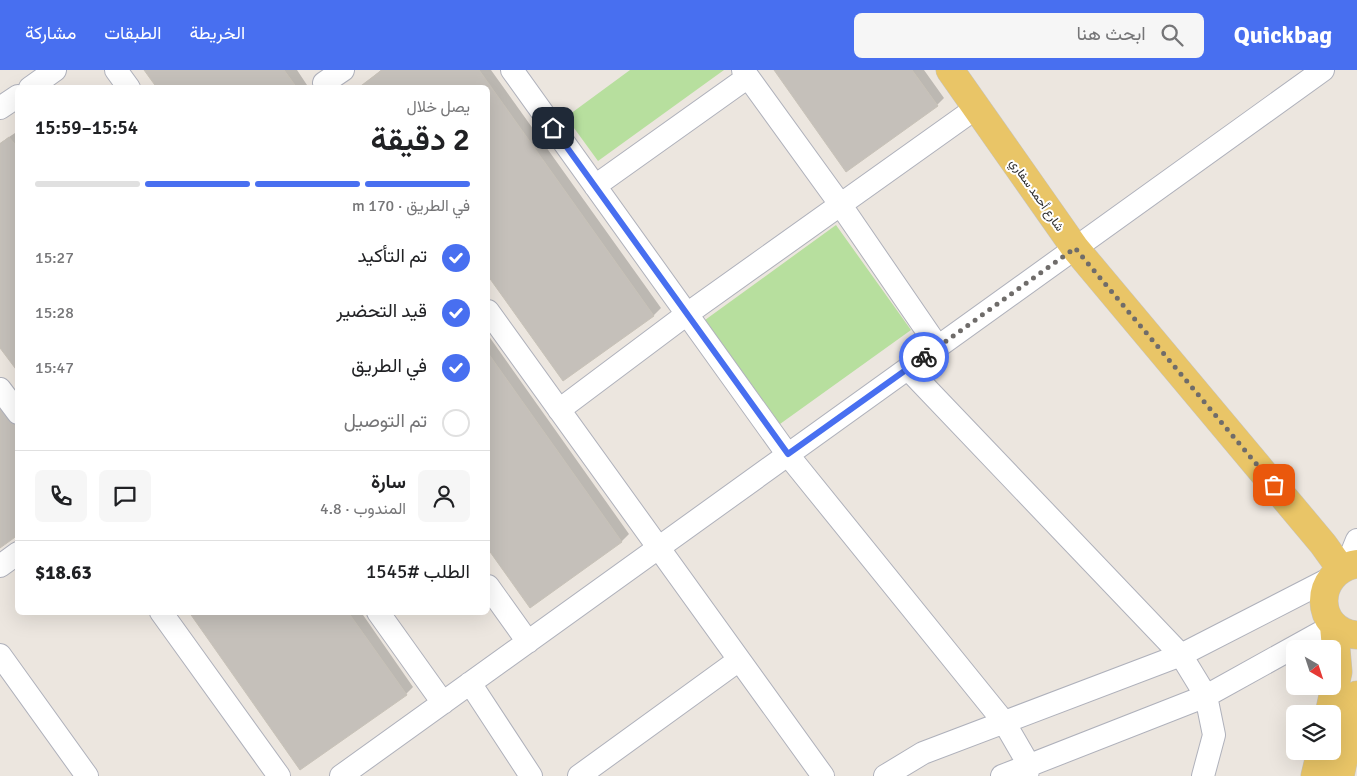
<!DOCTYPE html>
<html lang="ar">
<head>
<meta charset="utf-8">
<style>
	:root { --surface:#fff; --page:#f6f6f6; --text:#202124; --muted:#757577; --line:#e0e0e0; --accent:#486ff0 }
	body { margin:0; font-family:Signika,Vazirmatn,sans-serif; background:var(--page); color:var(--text); direction:rtl; height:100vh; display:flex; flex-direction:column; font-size:19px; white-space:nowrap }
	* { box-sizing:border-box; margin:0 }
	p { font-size:16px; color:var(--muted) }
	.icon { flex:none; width:28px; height:28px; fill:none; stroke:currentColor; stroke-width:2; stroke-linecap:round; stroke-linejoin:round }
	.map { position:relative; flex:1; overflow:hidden; direction:ltr }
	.details { position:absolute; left:15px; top:15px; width:475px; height:530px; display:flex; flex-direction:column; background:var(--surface); border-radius:8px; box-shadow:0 5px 20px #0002; direction:rtl }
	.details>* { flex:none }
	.needle { width:32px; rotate:141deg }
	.buttons { position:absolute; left:1286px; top:570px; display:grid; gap:10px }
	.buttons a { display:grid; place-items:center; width:55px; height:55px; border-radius:8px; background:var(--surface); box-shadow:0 5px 20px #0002; font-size:25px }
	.pin { position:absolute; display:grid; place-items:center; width:42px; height:42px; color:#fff; margin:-21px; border-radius:10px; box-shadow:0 2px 8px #0006 }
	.courier { position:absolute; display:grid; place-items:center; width:50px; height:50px; margin:-25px; border:4px solid #486ff0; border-radius:50%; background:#fff; color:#222; box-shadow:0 1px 6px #0007 }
	.head em { font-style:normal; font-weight:600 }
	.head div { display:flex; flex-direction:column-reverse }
	.head { display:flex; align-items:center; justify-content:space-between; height:85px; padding:0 20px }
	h1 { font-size:32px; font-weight:600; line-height:38px }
	.bar { display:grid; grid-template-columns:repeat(4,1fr); gap:8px 5px; align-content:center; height:60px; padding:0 20px }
	.bar i { height:6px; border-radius:4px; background:var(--line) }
	.bar .active { background:var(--accent) }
	.bar p { grid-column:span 4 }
	.line { display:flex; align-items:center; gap:12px; padding:0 20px; border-top:1px solid var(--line) }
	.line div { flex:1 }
	.round { display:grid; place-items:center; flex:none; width:52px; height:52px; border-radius:8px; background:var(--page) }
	ol { padding:0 20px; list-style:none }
	li { display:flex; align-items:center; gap:15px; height:55px }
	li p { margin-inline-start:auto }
	li .icon { padding:5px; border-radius:50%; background:var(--accent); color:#fff; stroke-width:4 }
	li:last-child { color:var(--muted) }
	li i { width:28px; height:28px; border:2px solid var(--line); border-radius:50% }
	header { display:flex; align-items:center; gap:30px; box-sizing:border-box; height:70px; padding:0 25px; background:var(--accent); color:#fff }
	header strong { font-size:24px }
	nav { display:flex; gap:28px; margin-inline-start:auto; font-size:18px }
	.search { width:350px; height:45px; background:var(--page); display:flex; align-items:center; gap:12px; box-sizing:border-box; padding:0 18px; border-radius:8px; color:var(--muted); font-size:19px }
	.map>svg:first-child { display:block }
	.green { fill:#b7df9e }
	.shadow { fill:#0003 }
	.building { fill:#c5c0ba; stroke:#c8c2b8 }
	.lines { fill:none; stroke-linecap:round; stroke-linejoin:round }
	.minor-casing { stroke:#afb1bb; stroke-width:24 }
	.major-casing { stroke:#c4c4c4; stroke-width:29 }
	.minor { stroke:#fff; stroke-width:22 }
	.major { stroke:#e9c567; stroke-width:28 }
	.done { stroke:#6f6c6a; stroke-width:5; stroke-dasharray:0 9 }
	.route { stroke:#486ff0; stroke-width:6 }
	.labels { text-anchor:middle; stroke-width:4; stroke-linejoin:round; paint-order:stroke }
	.street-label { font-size:12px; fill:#2b2b2b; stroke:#fff }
</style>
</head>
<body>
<header>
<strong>Quickbag</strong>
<div class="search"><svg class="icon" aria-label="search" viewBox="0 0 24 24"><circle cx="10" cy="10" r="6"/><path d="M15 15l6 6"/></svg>ابحث هنا</div>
<nav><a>الخريطة</a><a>الطبقات</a><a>مشاركة</a></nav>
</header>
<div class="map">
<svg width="1357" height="706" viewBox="0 0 1357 706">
	<rect width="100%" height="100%" fill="#ece6df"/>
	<path class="green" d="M 630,0 L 724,0 L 598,91 L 566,47 Z
		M 836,155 L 911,260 L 780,354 L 705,250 Z"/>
	<path class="shadow" d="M 146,0 L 297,0 L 309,18 L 158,18 Z
		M 381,0 L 491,0 L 661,238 L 654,245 L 563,310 L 488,204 L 488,18 L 359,18 Z
		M 775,0 L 924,0 L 944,28 L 937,35 Z
		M 18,61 L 18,300 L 0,276 L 0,73 Z
		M 488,265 L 629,464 L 622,471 L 530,537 L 488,477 Z
		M 190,542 L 361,542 L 413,617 L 406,624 Z"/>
	<path class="building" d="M 144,0 L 284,0 L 297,18 L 157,18 Z
		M 382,0 L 479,0 L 654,246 L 563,311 L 488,206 L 488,18 L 358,18 Z
		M 774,0 L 912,0 L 938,36 L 846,102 Z
		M 9,67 L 18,78 L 18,302 L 0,278 L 0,74 Z
		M 488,283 L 622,472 L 530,538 L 488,479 Z
		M 0,326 L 18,351 L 18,465 L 0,478 Z
		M 189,542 L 348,542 L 407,625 L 300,700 Z"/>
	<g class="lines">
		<defs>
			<path id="minor" d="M 116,0 L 129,18
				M 512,0 L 788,385 L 1004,652 L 1029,695 L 1027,706
				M 743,0 L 840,134 L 938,277
				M 324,13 L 343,0
				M 30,18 L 55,0
				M 0,38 L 18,26
				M 595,116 L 748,7
				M 488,241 L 823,706
				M 908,299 L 1181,585 L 1206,626 L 1214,665 L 1203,706
				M 0,319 L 18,343
				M 559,340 L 687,244 L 976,38
				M 0,496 L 18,483
				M 1346,497 L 1357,470
				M 488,516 L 528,572
				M 161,542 L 279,706
				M 378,542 L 443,633
				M 0,585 L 87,706
				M 470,613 L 531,706
				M 341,706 L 1323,0
				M 579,706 L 739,590
				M 885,706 L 923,683 L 1181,585 L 1331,508
				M 1002,706 L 1206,626 L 1334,555"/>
			<path id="major" d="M 950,0 L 1075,178 L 1323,474 L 1341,499
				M 1357,494 C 1312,502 1314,562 1357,565
				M 1329,644 L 1338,602 L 1334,555
				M 1315,706 L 1321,681
				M 1340,706 L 1357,625"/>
		</defs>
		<use href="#minor" class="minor-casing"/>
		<use href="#major" class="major-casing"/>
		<use href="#minor" class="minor"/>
		<use href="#major" class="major"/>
	</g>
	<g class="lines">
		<path class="done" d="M 924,287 L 1075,178 L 1274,415"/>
		<path class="route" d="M 553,58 L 788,384 L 924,287"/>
	</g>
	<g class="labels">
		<g class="street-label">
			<text transform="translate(1037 125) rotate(55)" y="4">شارع أحمد سفاري</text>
		</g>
	</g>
</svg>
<div class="buttons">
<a><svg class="needle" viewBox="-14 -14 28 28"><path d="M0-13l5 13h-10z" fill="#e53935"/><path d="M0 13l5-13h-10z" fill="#757577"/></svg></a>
<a><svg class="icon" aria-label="layers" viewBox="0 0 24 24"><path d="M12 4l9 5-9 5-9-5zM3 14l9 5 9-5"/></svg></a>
</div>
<div class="pin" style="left:1274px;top:415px;background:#ea580c"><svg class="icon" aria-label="bag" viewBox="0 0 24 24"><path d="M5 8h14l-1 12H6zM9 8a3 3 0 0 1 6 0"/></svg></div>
<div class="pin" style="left:553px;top:58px;background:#1f2937"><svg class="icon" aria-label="home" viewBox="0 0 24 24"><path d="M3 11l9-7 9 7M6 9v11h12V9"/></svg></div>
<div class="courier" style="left:924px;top:287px"><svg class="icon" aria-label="bike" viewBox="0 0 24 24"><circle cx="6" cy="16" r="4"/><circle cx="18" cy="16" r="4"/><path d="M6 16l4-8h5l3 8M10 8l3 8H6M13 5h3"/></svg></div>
<section class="details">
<div class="head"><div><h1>2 دقيقة</h1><p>يصل خلال</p></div><em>15:54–15:59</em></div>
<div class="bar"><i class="active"></i><i class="active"></i><i class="active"></i><i></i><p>في الطريق · 170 m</p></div>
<ol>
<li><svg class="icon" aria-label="check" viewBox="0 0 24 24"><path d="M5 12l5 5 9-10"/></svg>تم التأكيد<p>15:27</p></li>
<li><svg class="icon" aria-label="check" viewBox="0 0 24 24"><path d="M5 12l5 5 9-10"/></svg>قيد التحضير<p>15:28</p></li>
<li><svg class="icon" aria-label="check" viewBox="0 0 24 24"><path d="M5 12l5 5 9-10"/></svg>في الطريق<p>15:47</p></li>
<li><i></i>تم التوصيل</li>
</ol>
<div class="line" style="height:90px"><a class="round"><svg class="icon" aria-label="person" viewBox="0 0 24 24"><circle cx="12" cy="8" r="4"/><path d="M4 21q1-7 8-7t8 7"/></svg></a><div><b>سارة</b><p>المندوب · 4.8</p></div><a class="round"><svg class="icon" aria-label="chat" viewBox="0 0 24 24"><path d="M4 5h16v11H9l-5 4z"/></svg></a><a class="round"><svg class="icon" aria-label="phone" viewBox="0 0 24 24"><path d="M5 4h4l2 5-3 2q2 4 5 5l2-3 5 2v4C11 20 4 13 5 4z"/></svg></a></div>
<div class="line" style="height:65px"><div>الطلب #1545</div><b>$18.63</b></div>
</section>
</div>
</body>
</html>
